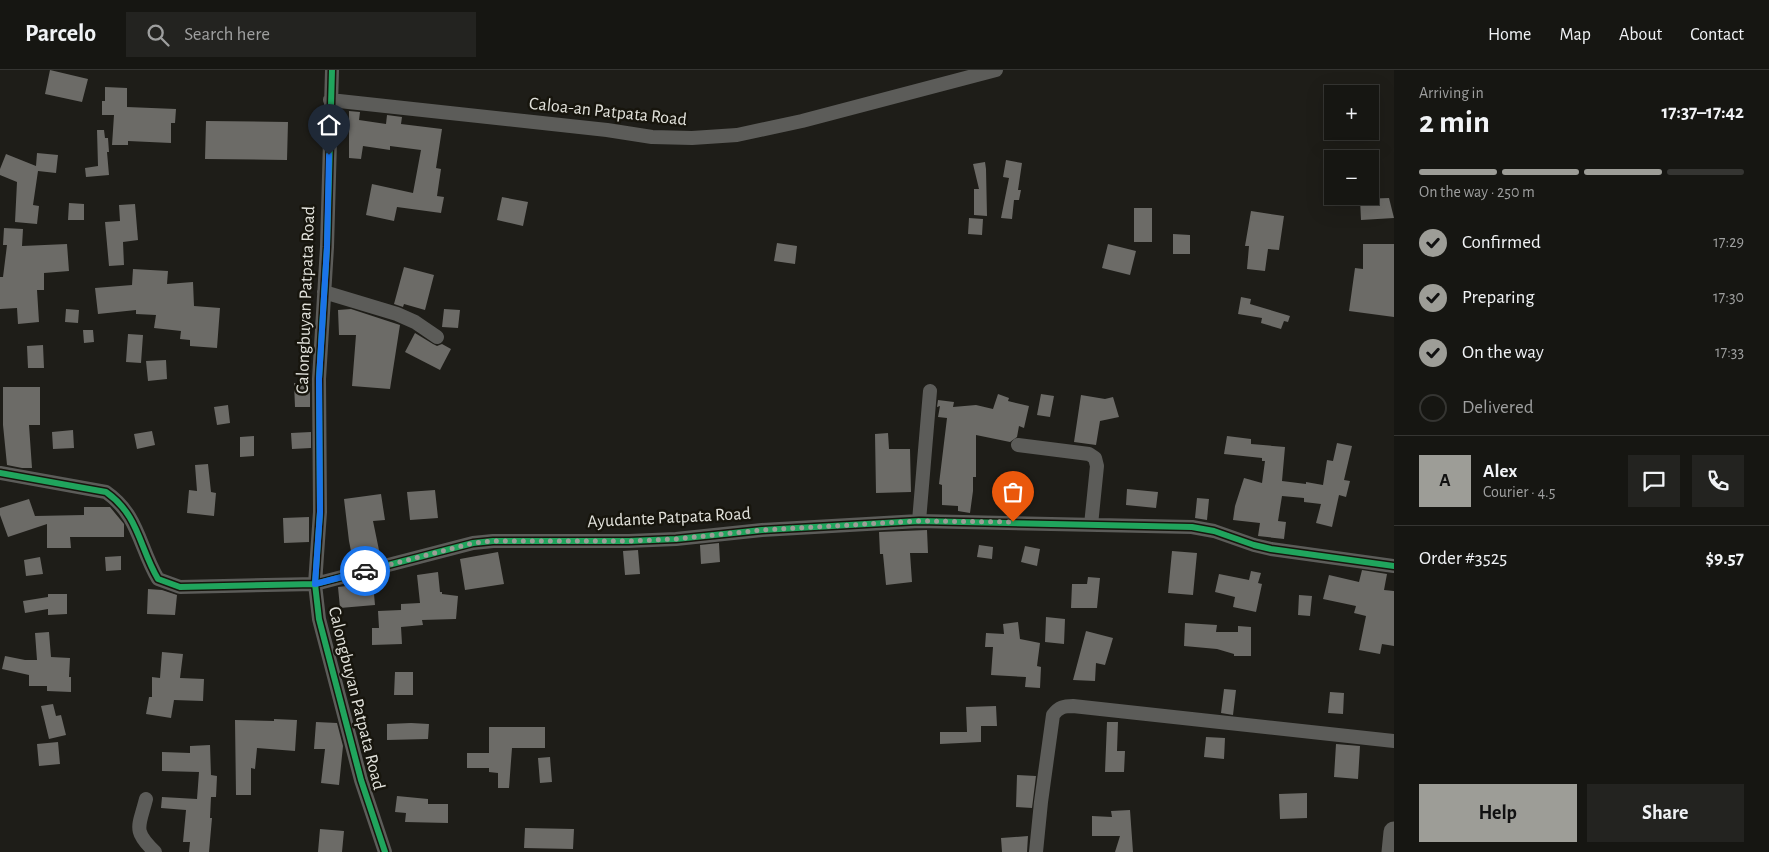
<!DOCTYPE html>
<html lang="en">
<head>
<meta charset="utf-8">
<style>
	:root { --surface:#161612; --page:#232320; --text:#f1f3f6; --muted:#9e9f9f; --line:#353532; --accent:#9d9d97 }
	body { margin:0; font-family:"Alegreya Sans",sans-serif; background:var(--page); color:var(--text); height:100vh; display:flex; flex-direction:column; font-size:19px; white-space:nowrap }
	* { box-sizing:border-box; margin:0 }
	p { font-size:16px; color:var(--muted) }
	.icon { flex:none; width:28px; height:28px; fill:none; stroke:currentColor; stroke-width:2; stroke-linecap:round; stroke-linejoin:round }
	.map { position:relative; flex:1; overflow:hidden }
	.panel { display:flex; flex-direction:column; background:var(--surface); width:375px }
	.panel>* { flex:none }
	.buttons { position:absolute; left:1324px; top:15px; display:grid; gap:10px }
	.buttons a { display:grid; place-items:center; width:55px; height:55px; border-radius:0px; background:var(--surface); box-shadow:0 5px 20px #0002,0 0 0 1px var(--line); font-size:25px }
	.pin { position:absolute; display:grid; place-items:center; width:42px; height:42px; color:#fff; margin:-51px -21px; border-radius:50% 50% 50% 0; rotate:-45deg; box-shadow:0 0 5px #0007 }
	.pin .icon { rotate:45deg }
	.courier { position:absolute; display:grid; place-items:center; width:50px; height:50px; margin:-25px; border:4px solid #1a73e8; border-radius:50%; background:#fff; color:#222; box-shadow:0 1px 6px #0007 }
	.overview em { font-style:normal; font-weight:700 }
	.overview div { display:flex; flex-direction:column-reverse }
	.overview { display:flex; align-items:center; justify-content:space-between; height:85px; padding:0 25px }
	h1 { font-size:32px; font-weight:700; line-height:38px }
	.bar { display:grid; grid-template-columns:repeat(4,1fr); gap:8px 5px; align-content:center; height:60px; padding:0 25px }
	.bar i { height:6px; border-radius:4px; background:var(--line) }
	.bar .active { background:var(--accent) }
	.bar p { grid-column:span 4 }
	.line { display:flex; align-items:center; gap:12px; padding:0 25px; border-top:1px solid var(--line) }
	.line div { flex:1 }
	.round { display:grid; place-items:center; flex:none; width:52px; height:52px; border-radius:0px; background:var(--page) }
	ol { padding:0 25px; list-style:none }
	li { display:flex; align-items:center; gap:15px; height:55px }
	li p { margin-inline-start:auto }
	li .icon { padding:5px; border-radius:50%; background:var(--accent); color:#111; stroke-width:4 }
	li:last-child { color:var(--muted) }
	li i { width:28px; height:28px; border:2px solid var(--line); border-radius:50% }
	.button { display:flex; gap:10px; margin-top:auto; padding:10px 25px }
	.button a { flex:1; height:58px; border-radius:0px; background:var(--accent); color:#111; font-size:20px; font-weight:700; line-height:58px; text-align:center }
	.button a+a { background:var(--page); color:var(--text) }
	header { display:flex; align-items:center; gap:30px; box-sizing:border-box; height:70px; padding:0 25px; background:var(--surface); border-bottom:1px solid var(--line) }
	header strong { font-size:24px }
	nav { display:flex; gap:28px; margin-inline-start:auto; font-size:18px }
	.search { width:350px; height:45px; background:var(--page); display:flex; align-items:center; gap:12px; box-sizing:border-box; padding:0 18px; border-radius:0px; color:var(--muted); font-size:19px }
	main { display:flex; flex:1; min-height:0 }
	.map>svg:first-child { display:block }
	.building { fill:#6c6b67 }
	.lines { fill:none; stroke-linecap:round; stroke-linejoin:round }
	.street { stroke:#5c5c59; stroke-width:14 }
	.primary { stroke:#5d5d59; stroke-width:21 }
	.cycleway-casing { stroke:#17150d; stroke-width:9 }
	.cycleway { stroke:#20a55d; stroke-width:6 }
	.done { stroke:#9d9d97; stroke-width:5; stroke-dasharray:0 9 }
	.route { stroke:#1a73e8; stroke-width:6 }
	.labels { text-anchor:middle; stroke-width:5; stroke-linejoin:round; paint-order:stroke }
	.street-label { font-size:18px; fill:#e2e2dc; stroke:#17150d }
</style>
</head>
<body>
<header>
<strong>Parcelo</strong>
<div class="search"><svg class="icon" aria-label="search" viewBox="0 0 24 24"><circle cx="10" cy="10" r="6"/><path d="M15 15l6 6"/></svg>Search here</div>
<nav><a>Home</a><a>Map</a><a>About</a><a>Contact</a></nav>
</header>
<main>
<div class="map">
<svg width="1394" height="782" viewBox="0 0 1394 782">
	<rect width="100%" height="100%" fill="#1e1d18"/>
	<path class="building" d="M 50,0 L 88,9 L 82,32 L 45,24 Z
		M 105,17 L 127,18 L 127,37 L 176,39 L 175,53 L 171,53 L 171,73 L 128,71 L 128,75 L 112,75 L 114,45 L 102,45 L 102,31 L 105,31 Z
		M 349,41 L 360,42 L 359,50 L 386,54 L 387,45 L 402,47 L 401,54 L 442,59 L 436,98 L 441,99 L 437,126 L 444,127 L 441,143 L 397,137 L 394,151 L 366,145 L 372,114 L 413,123 L 421,80 L 390,76 L 390,80 L 363,76 L 361,89 L 349,88 Z
		M 206,51 L 288,52 L 287,90 L 205,89 Z
		M 97,60 L 104,60 L 105,68 L 108,68 L 109,82 L 107,82 L 109,105 L 86,107 L 85,98 L 98,96 Z
		M 37,83 L 58,85 L 56,103 L 38,101 L 33,135 L 39,136 L 37,154 L 15,152 L 17,112 L 0,105 L 0,99 L 6,84 L 36,96 Z
		M 1006,90 L 1022,93 L 1018,120 L 1021,120 L 1019,130 L 1014,130 L 1012,149 L 1001,148 L 1009,108 L 1003,107 Z
		M 985,92 L 986,99 L 987,146 L 974,145 L 974,119 L 979,119 L 973,94 Z
		M 502,127 L 528,132 L 523,156 L 497,150 Z
		M 1389,128 L 1394,148 L 1361,150 L 1360,129 Z
		M 69,133 L 84,134 L 84,150 L 68,150 Z
		M 135,134 L 138,170 L 123,172 L 124,195 L 109,196 L 105,152 L 120,151 L 119,135 Z
		M 1134,138 L 1152,138 L 1152,172 L 1134,172 Z
		M 1251,141 L 1284,146 L 1279,180 L 1268,179 L 1265,201 L 1247,199 L 1249,176 L 1245,176 Z
		M 969,148 L 983,149 L 982,165 L 968,164 Z
		M 4,158 L 23,159 L 22,176 L 67,174 L 69,201 L 44,203 L 44,220 L 37,220 L 39,252 L 18,254 L 17,238 L 0,239 L 0,207 L 3,207 L 7,175 L 3,175 Z
		M 1173,164 L 1190,165 L 1190,184 L 1173,184 Z
		M 777,173 L 797,176 L 795,194 L 774,191 Z
		M 1108,174 L 1136,181 L 1130,205 L 1102,198 Z
		M 1363,174 L 1394,174 L 1394,247 L 1349,241 L 1355,198 L 1363,199 Z
		M 404,197 L 434,205 L 425,240 L 404,234 L 403,237 L 394,234 Z
		M 133,199 L 168,201 L 167,214 L 193,212 L 194,236 L 220,238 L 217,278 L 190,276 L 190,270 L 180,269 L 181,261 L 154,258 L 156,245 L 136,244 L 136,240 L 98,244 L 95,218 L 132,215 Z
		M 1241,227 L 1251,229 L 1250,234 L 1290,246 L 1288,252 L 1284,251 L 1281,259 L 1261,253 L 1262,248 L 1238,244 Z
		M 66,239 L 79,240 L 78,253 L 65,252 Z
		M 351,239 L 400,255 L 390,319 L 352,316 L 356,265 L 339,265 L 338,240 Z
		M 444,239 L 460,240 L 458,258 L 442,257 Z
		M 83,260 L 93,260 L 94,272 L 84,273 Z
		M 415,263 L 433,274 L 437,276 L 442,274 L 451,279 L 440,300 L 405,282 Z
		M 128,264 L 143,265 L 141,293 L 126,292 Z
		M 43,275 L 44,298 L 28,298 L 27,276 Z
		M 166,290 L 167,309 L 148,311 L 146,291 Z
		M 294,313 L 310,313 L 310,337 L 295,337 Z
		M 3,317 L 40,317 L 40,355 L 29,355 L 32,398 L 22,398 L 7,395 L 3,355 Z
		M 998,324 L 1009,328 L 1008,331 L 1029,336 L 1024,358 L 1019,356 L 1017,367 L 1010,372 L 976,365 L 976,407 L 973,407 L 973,421 L 970,443 L 958,441 L 958,436 L 942,435 L 942,415 L 939,414 L 947,348 L 938,347 L 940,336 L 937,337 L 938,330 L 954,332 L 953,337 L 976,335 L 993,339 Z
		M 1041,324 L 1054,326 L 1050,347 L 1037,345 Z
		M 1081,325 L 1105,329 L 1113,327 L 1119,347 L 1100,351 L 1096,375 L 1074,372 Z
		M 228,335 L 230,353 L 217,355 L 214,337 Z
		M 73,360 L 74,378 L 53,379 L 52,362 Z
		M 152,361 L 155,375 L 137,379 L 134,364 Z
		M 311,362 L 311,378 L 292,379 L 291,363 Z
		M 888,363 L 889,379 L 910,379 L 911,422 L 876,423 L 875,364 Z
		M 254,366 L 254,386 L 240,387 L 240,367 Z
		M 1227,366 L 1251,369 L 1251,374 L 1285,377 L 1282,411 L 1306,414 L 1306,412 L 1323,415 L 1327,390 L 1333,391 L 1337,373 L 1352,376 L 1344,410 L 1350,411 L 1346,427 L 1339,425 L 1332,457 L 1316,453 L 1321,434 L 1304,432 L 1304,428 L 1282,426 L 1278,451 L 1286,452 L 1284,469 L 1258,466 L 1260,453 L 1233,450 L 1235,436 L 1244,408 L 1262,413 L 1265,391 L 1262,391 L 1262,388 L 1224,384 Z
		M 208,394 L 211,422 L 216,423 L 214,446 L 187,443 L 189,420 L 197,421 L 195,395 Z
		M 1127,419 L 1158,422 L 1156,438 L 1126,435 Z
		M 435,420 L 438,448 L 410,450 L 407,422 Z
		M 381,424 L 385,450 L 373,451 L 380,485 L 353,491 L 349,471 L 344,429 Z
		M 1197,428 L 1209,429 L 1207,450 L 1195,448 Z
		M 29,429 L 35,446 L 84,445 L 84,437 L 110,437 L 124,454 L 124,467 L 70,467 L 71,478 L 47,478 L 47,454 L 8,467 L 0,445 L 0,438 Z
		M 309,447 L 309,472 L 284,473 L 283,448 Z
		M 927,460 L 928,483 L 910,483 L 912,512 L 886,515 L 883,484 L 880,484 L 879,462 Z
		M 719,473 L 720,492 L 701,494 L 700,475 Z
		M 979,475 L 993,477 L 992,489 L 977,487 Z
		M 1025,476 L 1040,479 L 1037,496 L 1021,492 Z
		M 638,480 L 640,504 L 625,505 L 623,481 Z
		M 1172,481 L 1197,483 L 1193,525 L 1168,523 Z
		M 498,482 L 504,514 L 465,520 L 460,489 Z
		M 121,486 L 121,500 L 106,501 L 105,487 Z
		M 40,487 L 43,504 L 26,506 L 24,490 Z
		M 1362,500 L 1387,504 L 1384,520 L 1394,521 L 1394,576 L 1382,574 L 1380,584 L 1359,580 L 1366,546 L 1354,543 L 1356,536 L 1323,529 L 1329,505 L 1359,512 Z
		M 1251,501 L 1261,503 L 1258,513 L 1262,514 L 1256,542 L 1233,537 L 1235,527 L 1215,522 L 1219,504 L 1249,510 Z
		M 438,502 L 440,522 L 442,522 L 442,524 L 458,526 L 456,549 L 422,550 L 423,555 L 401,557 L 402,574 L 372,575 L 372,558 L 379,558 L 378,541 L 401,540 L 401,534 L 420,533 L 417,505 Z
		M 1088,507 L 1100,508 L 1097,538 L 1071,538 L 1072,514 L 1087,514 Z
		M 373,513 L 375,535 L 340,538 L 338,517 Z
		M 148,519 L 162,520 L 177,525 L 175,545 L 147,544 Z
		M 48,524 L 67,524 L 67,544 L 48,545 L 48,539 L 25,543 L 23,531 L 48,527 Z
		M 1299,525 L 1312,526 L 1310,546 L 1298,545 Z
		M 1046,547 L 1065,549 L 1064,574 L 1045,572 Z
		M 1018,552 L 1020,569 L 1040,573 L 1037,596 L 1041,597 L 1040,618 L 1025,617 L 1026,607 L 991,605 L 993,577 L 985,577 L 986,563 L 1004,564 L 1003,554 Z
		M 1185,553 L 1217,555 L 1216,562 L 1238,562 L 1238,556 L 1251,557 L 1251,586 L 1234,586 L 1234,584 L 1217,579 L 1184,576 Z
		M 1086,561 L 1113,568 L 1105,595 L 1096,593 L 1095,611 L 1073,610 Z
		M 49,562 L 51,587 L 70,588 L 69,607 L 71,607 L 71,622 L 47,621 L 47,616 L 29,616 L 29,605 L 2,599 L 5,586 L 25,590 L 37,590 L 35,563 Z
		M 162,582 L 183,584 L 180,608 L 204,609 L 203,631 L 174,630 L 171,648 L 146,644 L 149,627 L 152,627 L 152,607 L 160,608 Z
		M 395,602 L 413,602 L 413,625 L 394,625 Z
		M 1224,619 L 1236,620 L 1233,645 L 1221,643 Z
		M 1330,622 L 1344,623 L 1343,644 L 1328,643 Z
		M 53,634 L 56,646 L 61,645 L 66,665 L 49,669 L 41,636 Z
		M 996,636 L 997,656 L 981,656 L 981,672 L 940,674 L 940,662 L 967,662 L 966,637 Z
		M 274,649 L 297,650 L 295,681 L 257,678 L 255,699 L 251,698 L 251,725 L 236,725 L 235,650 L 274,651 Z
		M 316,652 L 337,653 L 343,676 L 339,715 L 321,713 L 325,679 L 314,679 Z
		M 1107,652 L 1118,652 L 1117,681 L 1125,681 L 1124,702 L 1105,702 Z
		M 411,653 L 429,654 L 428,669 L 387,670 L 387,654 Z
		M 489,657 L 545,657 L 545,678 L 512,678 L 509,718 L 498,718 L 498,703 L 489,702 L 489,698 L 467,698 L 467,683 L 489,683 Z
		M 1206,667 L 1225,668 L 1224,689 L 1204,687 Z
		M 58,672 L 60,694 L 39,696 L 37,674 Z
		M 1336,674 L 1360,676 L 1358,709 L 1334,707 Z
		M 210,675 L 211,705 L 217,706 L 216,727 L 211,727 L 210,748 L 212,748 L 209,782 L 189,782 L 190,772 L 183,772 L 186,740 L 161,738 L 162,727 L 197,729 L 199,702 L 162,701 L 162,682 L 190,683 L 190,676 Z
		M 550,687 L 552,712 L 540,713 L 538,688 Z
		M 1017,705 L 1036,706 L 1032,738 L 1016,737 Z
		M 1307,723 L 1307,748 L 1280,749 L 1279,724 Z
		M 397,726 L 428,729 L 428,734 L 448,734 L 448,753 L 405,752 L 406,743 L 395,742 Z
		M 1130,740 L 1133,782 L 1115,782 L 1120,766 L 1092,766 L 1092,746 L 1112,747 L 1111,741 Z
		M 525,758 L 574,759 L 573,779 L 524,778 Z
		M 320,759 L 344,761 L 342,782 L 318,782 Z
		M 1028,766 L 1027,782 L 1002,782 L 1001,768 Z"/>
	<g class="lines">
		<path class="street" d="M 332,0 L 327,177 L 319,309 L 320,442 L 315,514 L 319,549 L 361,710 L 385,782
			M 330,30 L 607,60 L 652,67 L 692,68 L 737,65 L 802,51 L 996,0
			M 324,222 L 397,244 L 415,252 L 437,267
			M 1018,375 L 1089,384 L 1095,388 L 1097,396 L 1091,455
			M 0,403 L 106,422 C 139,445 139,477 158,509 L 180,517 L 315,514 L 473,473 L 493,471 L 629,471 L 676,469 L 762,460 L 919,451 L 1192,457 L 1214,461 L 1254,475 L 1271,479 L 1394,496
			M 919,451 L 930,321
			M 146,729 C 139,757 132,760 155,782
			M 1036,782 L 1041,732 L 1053,645 C 1059,637 1064,636 1073,636 L 1394,671"/>
		<path class="primary" d="M 1392,782 L 1394,762"/>
		<defs>
			<path id="cycleway" d="M 332,0 L 327,177 L 319,309 L 320,442 L 315,514 L 319,549 L 361,710 L 385,782
				M 0,403 L 106,422 C 139,445 139,477 158,509 L 180,517 L 315,514 L 473,473 L 493,471 L 629,471 L 676,469 L 762,460 L 919,451 L 1192,457 L 1214,461 L 1254,475 L 1271,479 L 1394,496"/>
		</defs>
		<use href="#cycleway" class="cycleway-casing"/>
		<use href="#cycleway" class="cycleway"/>
	</g>
	<g class="lines">
		<path class="done" d="M 365,501 L 473,473 L 493,471 L 629,471 L 676,469 L 762,460 L 919,451 L 1013,452"/>
		<path class="route" d="M 329,85 L 327,177 L 319,309 L 320,442 L 315,514 L 365,501"/>
	</g>
	<g class="labels">
		<g class="street-label">
			<text transform="translate(608 41) rotate(6)" y="6">Caloa-an Patpata Road</text>
			<text transform="translate(305 230) rotate(-88)" y="6">Calongbuyan Patpata Road</text>
			<text transform="translate(669 447) rotate(-3)" y="6">Ayudante Patpata Road</text>
			<text transform="translate(357 628) rotate(76)" y="6">Calongbuyan Patpata Road</text>
		</g>
	</g>
</svg>
<div class="buttons">
<a>+</a>
<a>−</a>
</div>
<div class="pin" style="left:1013px;top:452px;background:#ea580c"><svg class="icon" aria-label="bag" viewBox="0 0 24 24"><path d="M5 8h14l-1 12H6zM9 8a3 3 0 0 1 6 0"/></svg></div>
<div class="pin" style="left:329px;top:85px;background:#1f2937"><svg class="icon" aria-label="home" viewBox="0 0 24 24"><path d="M3 11l9-7 9 7M6 9v11h12V9"/></svg></div>
<div class="courier" style="left:365px;top:501px"><svg class="icon" aria-label="car" viewBox="0 0 24 24"><path d="M5 17H2v-5l4-1 3-4h7l3 4 3 1v5h-3M9 17h6M6 11h13"/><circle cx="7" cy="17" r="2"/><circle cx="17" cy="17" r="2"/></svg></div>
</div>
<section class="panel">
<div class="overview"><div><h1>2 min</h1><p>Arriving in</p></div><em>17:37–17:42</em></div>
<div class="bar"><i class="active"></i><i class="active"></i><i class="active"></i><i></i><p>On the way · 250 m</p></div>
<ol>
<li><svg class="icon" aria-label="check" viewBox="0 0 24 24"><path d="M5 12l5 5 9-10"/></svg>Confirmed<p>17:29</p></li>
<li><svg class="icon" aria-label="check" viewBox="0 0 24 24"><path d="M5 12l5 5 9-10"/></svg>Preparing<p>17:30</p></li>
<li><svg class="icon" aria-label="check" viewBox="0 0 24 24"><path d="M5 12l5 5 9-10"/></svg>On the way<p>17:33</p></li>
<li><i></i>Delivered</li>
</ol>
<div class="line" style="height:90px"><b class="round" style="background:var(--accent);color:#111">A</b><div><b>Alex</b><p>Courier · 4.5</p></div><a class="round"><svg class="icon" aria-label="chat" viewBox="0 0 24 24"><path d="M4 5h16v11H9l-5 4z"/></svg></a><a class="round"><svg class="icon" aria-label="phone" viewBox="0 0 24 24"><path d="M5 4h4l2 5-3 2q2 4 5 5l2-3 5 2v4C11 20 4 13 5 4z"/></svg></a></div>
<div class="line" style="height:65px"><div>Order #3525</div><b>$9.57</b></div>
<div class="button"><a>Help</a><a>Share</a></div>
</section>
</main>
</body>
</html>
